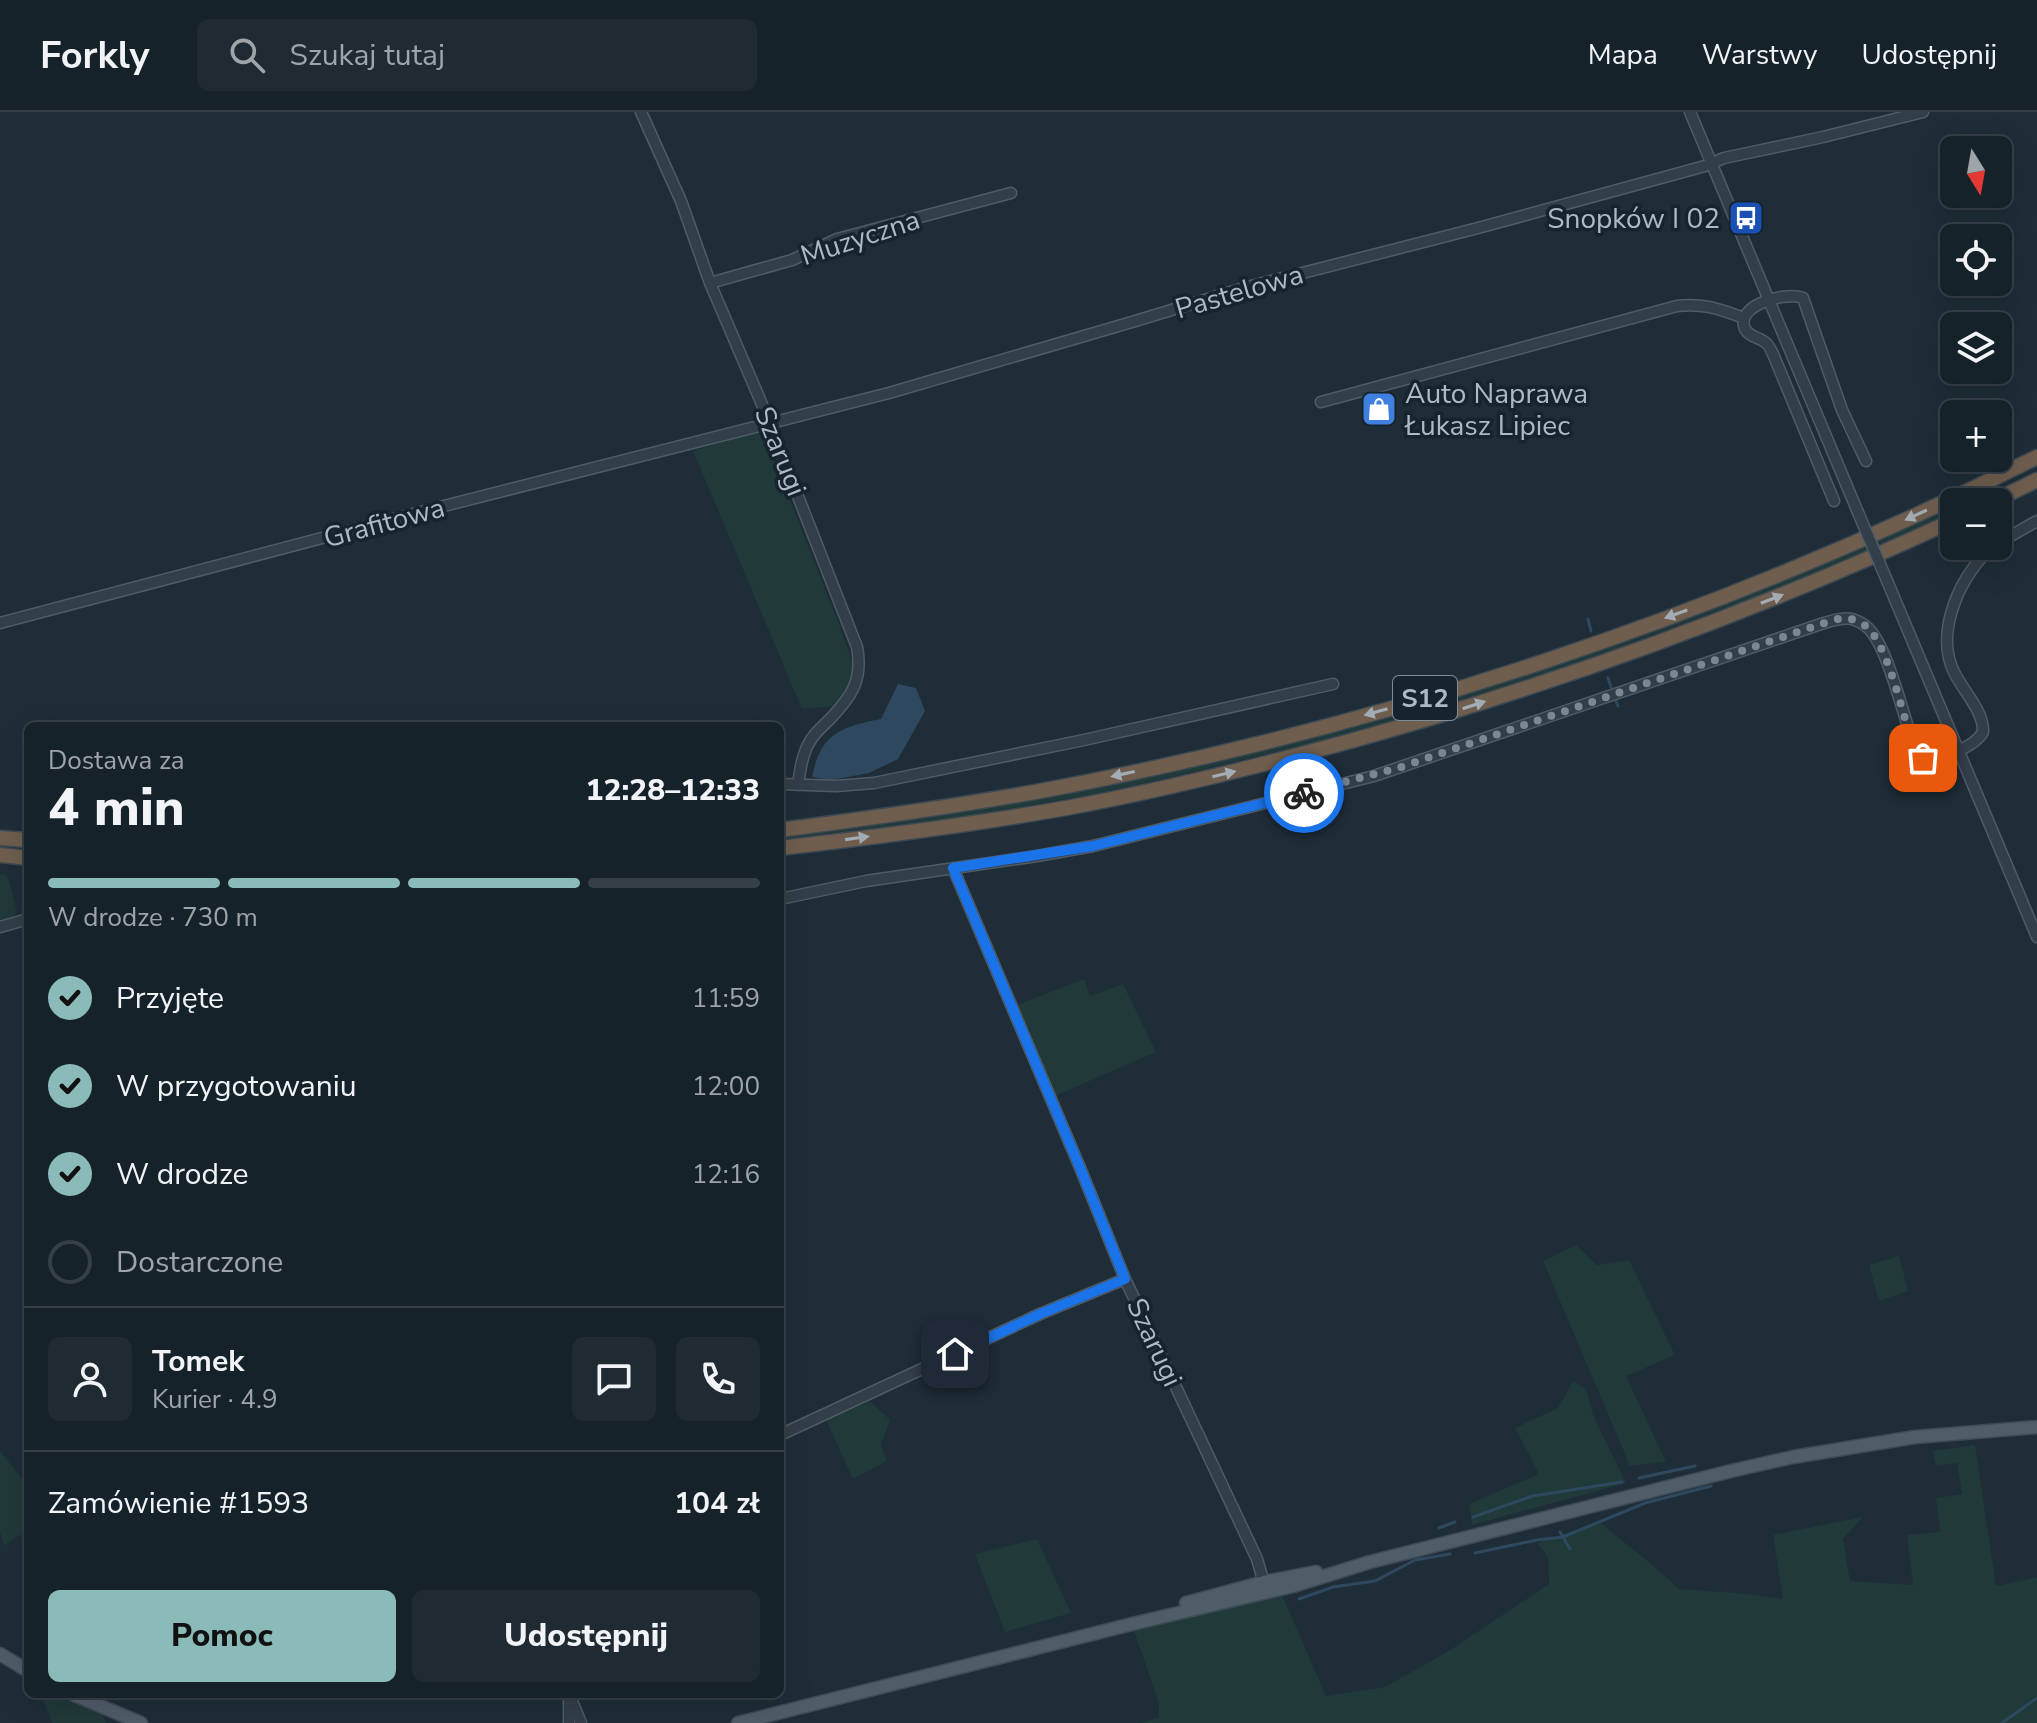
<!DOCTYPE html>
<html lang="pl">
<head>
<meta charset="utf-8">
<style>
	:root { --surface:#16222a; --page:#1f2a32; --text:#f1f3f6; --muted:#9ea4a8; --line:#353f47; --accent:#8bbbb9 }
	body { margin:0; font-family:"Nunito Sans",sans-serif; background:var(--page); color:var(--text); height:100vh; display:flex; flex-direction:column; font-size:30px; white-space:nowrap }
	* { box-sizing:border-box; margin:0 }
	p { font-size:26px; color:var(--muted) }
	.icon { flex:none; width:44px; height:44px; fill:none; stroke:currentColor; stroke-width:2; stroke-linecap:round; stroke-linejoin:round }
	.map { position:relative; flex:1; overflow:hidden }
	.drawer { position:absolute; left:24px; top:610px; width:760px; height:976px; display:flex; flex-direction:column; background:var(--surface); border-radius:12px; box-shadow:0 8px 32px #0002,0 0 0 2px var(--line) }
	.drawer>* { flex:none }
	.needle { width:52px; rotate:169deg }
	.fabs { position:absolute; left:1940px; top:24px; display:grid; gap:16px }
	.fabs a { display:grid; place-items:center; width:72px; height:72px; border-radius:12px; background:var(--surface); box-shadow:0 8px 32px #0002,0 0 0 2px var(--line); font-size:40px }
	.pin { position:absolute; display:grid; place-items:center; width:68px; height:68px; color:#fff; margin:-34px; border-radius:16px; box-shadow:0 4px 12px #0006 }
	.courier { position:absolute; display:grid; place-items:center; width:80px; height:80px; margin:-40px; border:6px solid #1a73e8; border-radius:50%; background:#fff; color:#222; box-shadow:0 2px 10px #0007 }
	.headline em { font-style:normal; font-weight:800 }
	.headline div { display:flex; flex-direction:column-reverse }
	.headline { display:flex; align-items:center; justify-content:space-between; height:136px; padding:0 24px }
	h1 { font-size:52px; font-weight:800; line-height:60px }
	.bar { display:grid; grid-template-columns:repeat(4,1fr); gap:12px 8px; align-content:center; height:96px; padding:0 24px }
	.bar i { height:10px; border-radius:6px; background:var(--line) }
	.bar .current { background:var(--accent) }
	.bar p { grid-column:span 4 }
	.line { display:flex; align-items:center; gap:20px; padding:0 24px; border-top:2px solid var(--line) }
	.line div { flex:1 }
	.round { display:grid; place-items:center; flex:none; width:84px; height:84px; border-radius:12px; background:var(--page) }
	ol { padding:0 24px; list-style:none }
	li { display:flex; align-items:center; gap:24px; height:88px }
	li p { margin-inline-start:auto }
	li .icon { padding:8px; border-radius:50%; background:var(--accent); color:#111; stroke-width:4 }
	li:last-child { color:var(--muted) }
	li i { width:44px; height:44px; border:4px solid var(--line); border-radius:50% }
	.button { display:flex; gap:16px; margin-top:auto; padding:16px 24px }
	.button a { flex:1; height:92px; border-radius:12px; background:var(--accent); color:#111; font-size:32px; font-weight:800; line-height:92px; text-align:center }
	.button a+a { background:var(--page); color:var(--text) }
	header { display:flex; align-items:center; gap:48px; box-sizing:border-box; height:112px; padding:0 40px; background:var(--surface); border-bottom:2px solid var(--line) }
	header strong { font-size:38px }
	nav { display:flex; gap:44px; margin-inline-start:auto; font-size:28px }
	.search { width:560px; height:72px; background:var(--page); display:flex; align-items:center; gap:20px; box-sizing:border-box; padding:0 28px; border-radius:12px; color:var(--muted); font-size:30px }
	.map>svg:first-child { display:block }
	.green { fill:#203939 }
	.water { fill:#2e495f }
	.lines { fill:none; stroke-linecap:round; stroke-linejoin:round }
	.stream { stroke:#2e495f; stroke-width:3 }
	.minor-casing { stroke:#4f5c67; stroke-width:13 }
	.major-casing { stroke:#3e4a55; stroke-width:15 }
	.highway-casing { stroke:#3c4953; stroke-width:17 }
	.minor { stroke:#323e49; stroke-width:10 }
	.major { stroke:#4f5d69; stroke-width:12 }
	.highway { stroke:#6f5e4e; stroke-width:14 }
	.minor-bridge-casing { stroke:#4f5c67; stroke-width:13; stroke-linecap:butt }
	.minor-bridge { stroke:#323e49; stroke-width:10 }
	.oneway { fill:#a3abb4 }
	.done { stroke:#7a8894; stroke-width:8; stroke-dasharray:0 14.4 }
	.route { stroke:#1a73e8; stroke-width:10 }
	.labels { text-anchor:middle; stroke-width:7; stroke-linejoin:round; paint-order:stroke }
	.shield { fill:#17232d; stroke:#7f8c98; stroke-width:2 }
	.shield-label { font-size:26px; font-weight:bold; fill:#acb9c6 }
	.poi-label { font-size:28px; fill:#acb9c6; stroke:#17232d; text-anchor:end }
	.street-label { font-size:28px; fill:#acb9c6; stroke:#17232d }
</style>
</head>
<body>
<header>
<strong>Forkly</strong>
<div class="search"><svg class="icon" aria-label="search" viewBox="0 0 24 24"><circle cx="10" cy="10" r="6"/><path d="M15 15l6 6"/></svg>Szukaj tutaj</div>
<nav><a>Mapa</a><a>Warstwy</a><a>Udostępnij</a></nav>
</header>
<div class="map">
<svg width="2037" height="1611" viewBox="0 0 2037 1611">
	<rect width="100%" height="100%" fill="#1e2d38"/>
	<path class="green" d="M 762,318 L 839,512 L 853,553 L 850,572 L 835,594 L 802,597 L 693,339 Z
		M 1938,399 L 1941,405 L 1779,476 L 1540,564 L 1448,593 L 1327,627 L 1167,666 L 1094,682 L 922,712 L 780,731 L 780,724 L 921,705 L 1446,585 Z
		M 0,762 L 5,763 L 9,768 L 17,801 L 11,806 L 0,809 Z
		M 1084,867 L 1090,884 L 1123,872 L 1156,940 L 1055,984 L 1030,919 L 1017,893 Z
		M 1576,1133 L 1597,1153 L 1629,1148 L 1675,1243 L 1626,1264 L 1666,1350 L 1630,1354 L 1543,1149 Z
		M 1899,1144 L 1908,1179 L 1879,1189 L 1869,1153 Z
		M 1573,1269 L 1586,1277 L 1593,1303 L 1626,1371 L 1472,1413 L 1469,1392 L 1539,1362 L 1515,1316 L 1558,1296 Z
		M 870,1289 L 890,1308 L 881,1333 L 887,1349 L 853,1367 L 826,1308 Z
		M 1975,1333 L 1996,1474 L 2037,1465 L 2037,1611 L 1140,1611 L 1159,1605 L 1159,1591 L 1134,1519 L 1282,1483 L 1326,1584 L 1385,1575 L 1447,1540 L 1549,1472 L 1548,1445 L 1537,1431 L 1599,1410 L 1648,1449 L 1679,1477 L 1737,1481 L 1783,1487 L 1773,1423 L 1863,1405 L 1843,1427 L 1850,1469 L 1913,1473 L 1907,1423 L 1940,1420 L 1936,1386 L 1962,1382 L 1957,1351 L 1936,1354 L 1933,1339 Z
		M 0,1339 L 28,1374 L 28,1418 L 4,1434 L 0,1420 Z
		M 1037,1427 L 1071,1501 L 1005,1520 L 975,1442 Z
		M 41,1582 L 96,1582 L 95,1587 L 106,1611 L 52,1611 Z"/>
	<path class="water" d="M 898,572 L 916,576 L 925,599 L 898,647 L 869,661 L 831,668 L 812,665 C 814,657 816,647 820,640 C 832,616 857,612 881,607 Z"/>
	<g class="lines">
		<path class="stream" d="M 1588,507 L 1591,519
			M 1608,566 L 1611,575
			M 1616,589 L 1618,594
			M 1639,1366 L 1695,1354
			M 1473,1405 L 1533,1384 L 1622,1370
			M 1439,1416 L 1455,1410
			M 1560,1420 L 1570,1437
			M 1475,1441 L 1537,1428 L 1563,1425 L 1645,1391 L 1711,1374
			M 1299,1487 L 1333,1475 L 1375,1469 L 1415,1448 L 1450,1442
			M 2002,1611 L 2037,1586"/>
		<defs>
			<path id="minor" d="M 641,0 L 681,89 L 710,171 L 761,290 L 857,535 C 863,568 852,584 830,607 C 822,615 814,621 809,631 C 802,643 800,659 798,673
				M 1690,0 L 1857,398
				M 710,171 L 792,148 L 837,127 L 1011,81
				M 1321,290 L 1677,194 C 1704,191 1719,197 1744,206
				M 1834,389 L 1773,242 C 1772,240 1768,232 1766,231 C 1760,225 1750,226 1745,217 C 1734,193 1787,179 1803,186 L 1842,298 L 1866,349
				M 1998,431 L 2037,409
				M 1888,471 L 2037,825
				M 0,511 L 428,398 L 889,281 L 1132,210 L 1244,176 L 1478,116 L 1705,54 L 1724,46 L 1823,25 L 1923,0
				M 780,672 L 836,674 L 874,671 L 1084,628 L 1333,572
				M 953,756 L 1081,1058 L 1125,1167 L 1241,1413 L 1257,1447 L 1265,1475
				M 780,787 L 866,769 L 1037,744 L 1093,734 L 1374,664 L 1821,512 C 1831,509 1842,505 1852,507 C 1858,509 1864,512 1868,516 C 1889,536 1904,609 1916,639 L 1923,646 C 1939,649 1975,635 1983,620 C 1984,599 1963,579 1954,560 C 1934,520 1961,460 1994,434
				M 0,815 L 28,807
				M 780,1323 L 1040,1202 L 1125,1167
				M 569,1582 L 581,1611
				M 569,1588 L 569,1611"/>
			<path id="major" d="M 1186,1491 L 1264,1470 L 1316,1460
				M 0,1542 L 28,1559
				M 72,1582 L 141,1611
				M 738,1611 L 1132,1512 L 1293,1474 L 1370,1450 L 1731,1359 L 1793,1345 L 1915,1325 L 2037,1315"/>
			<path id="highway" d="M 1992,390 L 2037,368
				M 780,718 C 865,707 951,695 1035,680 C 1382,616 1722,504 2037,345
				M 0,726 L 28,728
				M 780,736 C 876,725 971,713 1066,696 C 1163,678 1259,654 1354,628 C 1560,571 1760,498 1954,408
				M 0,743 L 28,746"/>
		</defs>
		<use href="#minor" class="minor-casing"/>
		<use href="#major" class="major-casing"/>
		<use href="#highway" class="highway-casing"/>
		<use href="#minor" class="minor"/>
		<use href="#major" class="major"/>
		<use href="#highway" class="highway"/>
		<defs>
			<path id="minor-bridge" d="M 1857,398 L 1888,471"/>
		</defs>
		<use href="#minor-bridge" class="minor-bridge-casing"/>
		<use href="#minor-bridge" class="minor-bridge"/>
	</g>
	<defs><path id="oneway-solid" d="M-6-.8H1V-3.2L6.5 0L1 3.2V.8H-6Z" transform="scale(2)"/></defs>
	<g class="oneway">
		<use href="#oneway-solid" transform="translate(1916 403) rotate(155)"/>
		<use href="#oneway-solid" transform="translate(1772 487) rotate(-21)"/>
		<use href="#oneway-solid" transform="translate(1676 502) rotate(160)"/>
		<use href="#oneway-solid" transform="translate(1474 593) rotate(-18)"/>
		<use href="#oneway-solid" transform="translate(1376 600) rotate(164)"/>
		<use href="#oneway-solid" transform="translate(1123 662) rotate(168)"/>
		<use href="#oneway-solid" transform="translate(1224 662) rotate(-13)"/>
		<use href="#oneway-solid" transform="translate(857 726) rotate(-8)"/>
	</g>
	<g class="lines">
		<path class="done" d="M 1304,681 L 1401,655 L 1821,512 C 1829,510 1838,506 1846,506 C 1854,507 1863,511 1868,516 C 1888,536 1902,599 1911,627 L 1916,639 L 1923,646"/>
		<path class="route" d="M 955,1242 L 1040,1202 L 1125,1167 L 1081,1058 L 953,756 L 1093,734 L 1304,681"/>
	</g>
	<defs>
		<symbol id="bus-square" viewBox="-11 -11 22 22"><rect x="-9" y="-9" width="18" height="18" rx="4" fill="#1a4fb4" stroke="#17232d"/><path d="M-5-6H5V4H4V6H2V4H-2V6H-4V4H-5ZM-3.5-4V0h7V-4ZM-3.5 1.2v1.5H-2V1.2ZM2 1.2v1.5H3.5V1.2Z" fill="#fff"/></symbol>
		<symbol id="shop-square" viewBox="-11 -11 22 22"><rect x="-9" y="-9" width="18" height="18" rx="4" fill="#3f7fe0" stroke="#17232d"/><path d="M-5-2.5h2.3a2.7 3.5 0 0 1 5.4 0H5L5.5 6h-11ZM-1.5-2.5h3a1.5 2.3 0 0 0-3 0Z" fill="#fff"/></symbol>
	</defs>
	<g fill-rule="evenodd">
		<use href="#bus-square" x="1726" y="86" width="40" height="40"/>
		<use href="#shop-square" x="1359" y="277" width="40" height="40"/>
	</g>
	<g class="labels">
		<rect class="shield" x="1393" y="564" width="64" height="44" rx="6"/>
		<g class="shield-label">
			<text x="1425" y="595">S12</text>
		</g>
		<g class="poi-label">
			<text x="1720" y="116">Snopków I 02</text>
			<text x="1405" y="291" text-anchor="start">Auto Naprawa<tspan x="1405" dy="32">Łukasz Lipiec</tspan></text>
		</g>
		<g class="street-label">
			<text transform="translate(860 125) rotate(-18)" y="10">Muzyczna</text>
			<text transform="translate(1239 179) rotate(-16)" y="10">Pastelowa</text>
			<text transform="translate(781 339) rotate(68)" y="10">Szarugi</text>
			<text transform="translate(384 410) rotate(-15)" y="10">Grafitowa</text>
			<text transform="translate(1155 1230) rotate(65)" y="10">Szarugi</text>
		</g>
	</g>
</svg>
<div class="fabs">
<a><svg class="needle" viewBox="-14 -14 28 28"><path d="M0-13l5 13h-10z" fill="#e53935"/><path d="M0 13l5-13h-10z" fill="#9ea4a8"/></svg></a>
<a><svg class="icon" aria-label="locate" viewBox="0 0 24 24"><circle cx="12" cy="12" r="6"/><path d="M12 2v4M12 18v4M2 12h4M18 12h4"/></svg></a>
<a><svg class="icon" aria-label="layers" viewBox="0 0 24 24"><path d="M12 4l9 5-9 5-9-5zM3 14l9 5 9-5"/></svg></a>
<a>+</a>
<a>−</a>
</div>
<div class="pin" style="left:1923px;top:646px;background:#ea580c"><svg class="icon" aria-label="bag" viewBox="0 0 24 24"><path d="M5 8h14l-1 12H6zM9 8a3 3 0 0 1 6 0"/></svg></div>
<div class="pin" style="left:955px;top:1242px;background:#1f2937"><svg class="icon" aria-label="home" viewBox="0 0 24 24"><path d="M3 11l9-7 9 7M6 9v11h12V9"/></svg></div>
<div class="courier" style="left:1304px;top:681px"><svg class="icon" aria-label="bike" viewBox="0 0 24 24"><circle cx="6" cy="16" r="4"/><circle cx="18" cy="16" r="4"/><path d="M6 16l4-8h5l3 8M10 8l3 8H6M13 5h3"/></svg></div>
<section class="drawer">
<div class="headline"><div><h1>4 min</h1><p>Dostawa za</p></div><em>12:28–12:33</em></div>
<div class="bar"><i class="current"></i><i class="current"></i><i class="current"></i><i></i><p>W drodze · 730 m</p></div>
<ol>
<li><svg class="icon" aria-label="check" viewBox="0 0 24 24"><path d="M5 12l5 5 9-10"/></svg>Przyjęte<p>11:59</p></li>
<li><svg class="icon" aria-label="check" viewBox="0 0 24 24"><path d="M5 12l5 5 9-10"/></svg>W przygotowaniu<p>12:00</p></li>
<li><svg class="icon" aria-label="check" viewBox="0 0 24 24"><path d="M5 12l5 5 9-10"/></svg>W drodze<p>12:16</p></li>
<li><i></i>Dostarczone</li>
</ol>
<div class="line" style="height:144px"><a class="round"><svg class="icon" aria-label="person" viewBox="0 0 24 24"><circle cx="12" cy="8" r="4"/><path d="M4 21q1-7 8-7t8 7"/></svg></a><div><b>Tomek</b><p>Kurier · 4.9</p></div><a class="round"><svg class="icon" aria-label="chat" viewBox="0 0 24 24"><path d="M4 5h16v11H9l-5 4z"/></svg></a><a class="round"><svg class="icon" aria-label="phone" viewBox="0 0 24 24"><path d="M5 4h4l2 5-3 2q2 4 5 5l2-3 5 2v4C11 20 4 13 5 4z"/></svg></a></div>
<div class="line" style="height:104px"><div>Zamówienie #1593</div><b>104 zł</b></div>
<div class="button"><a>Pomoc</a><a>Udostępnij</a></div>
</section>
</div>
</body>
</html>
